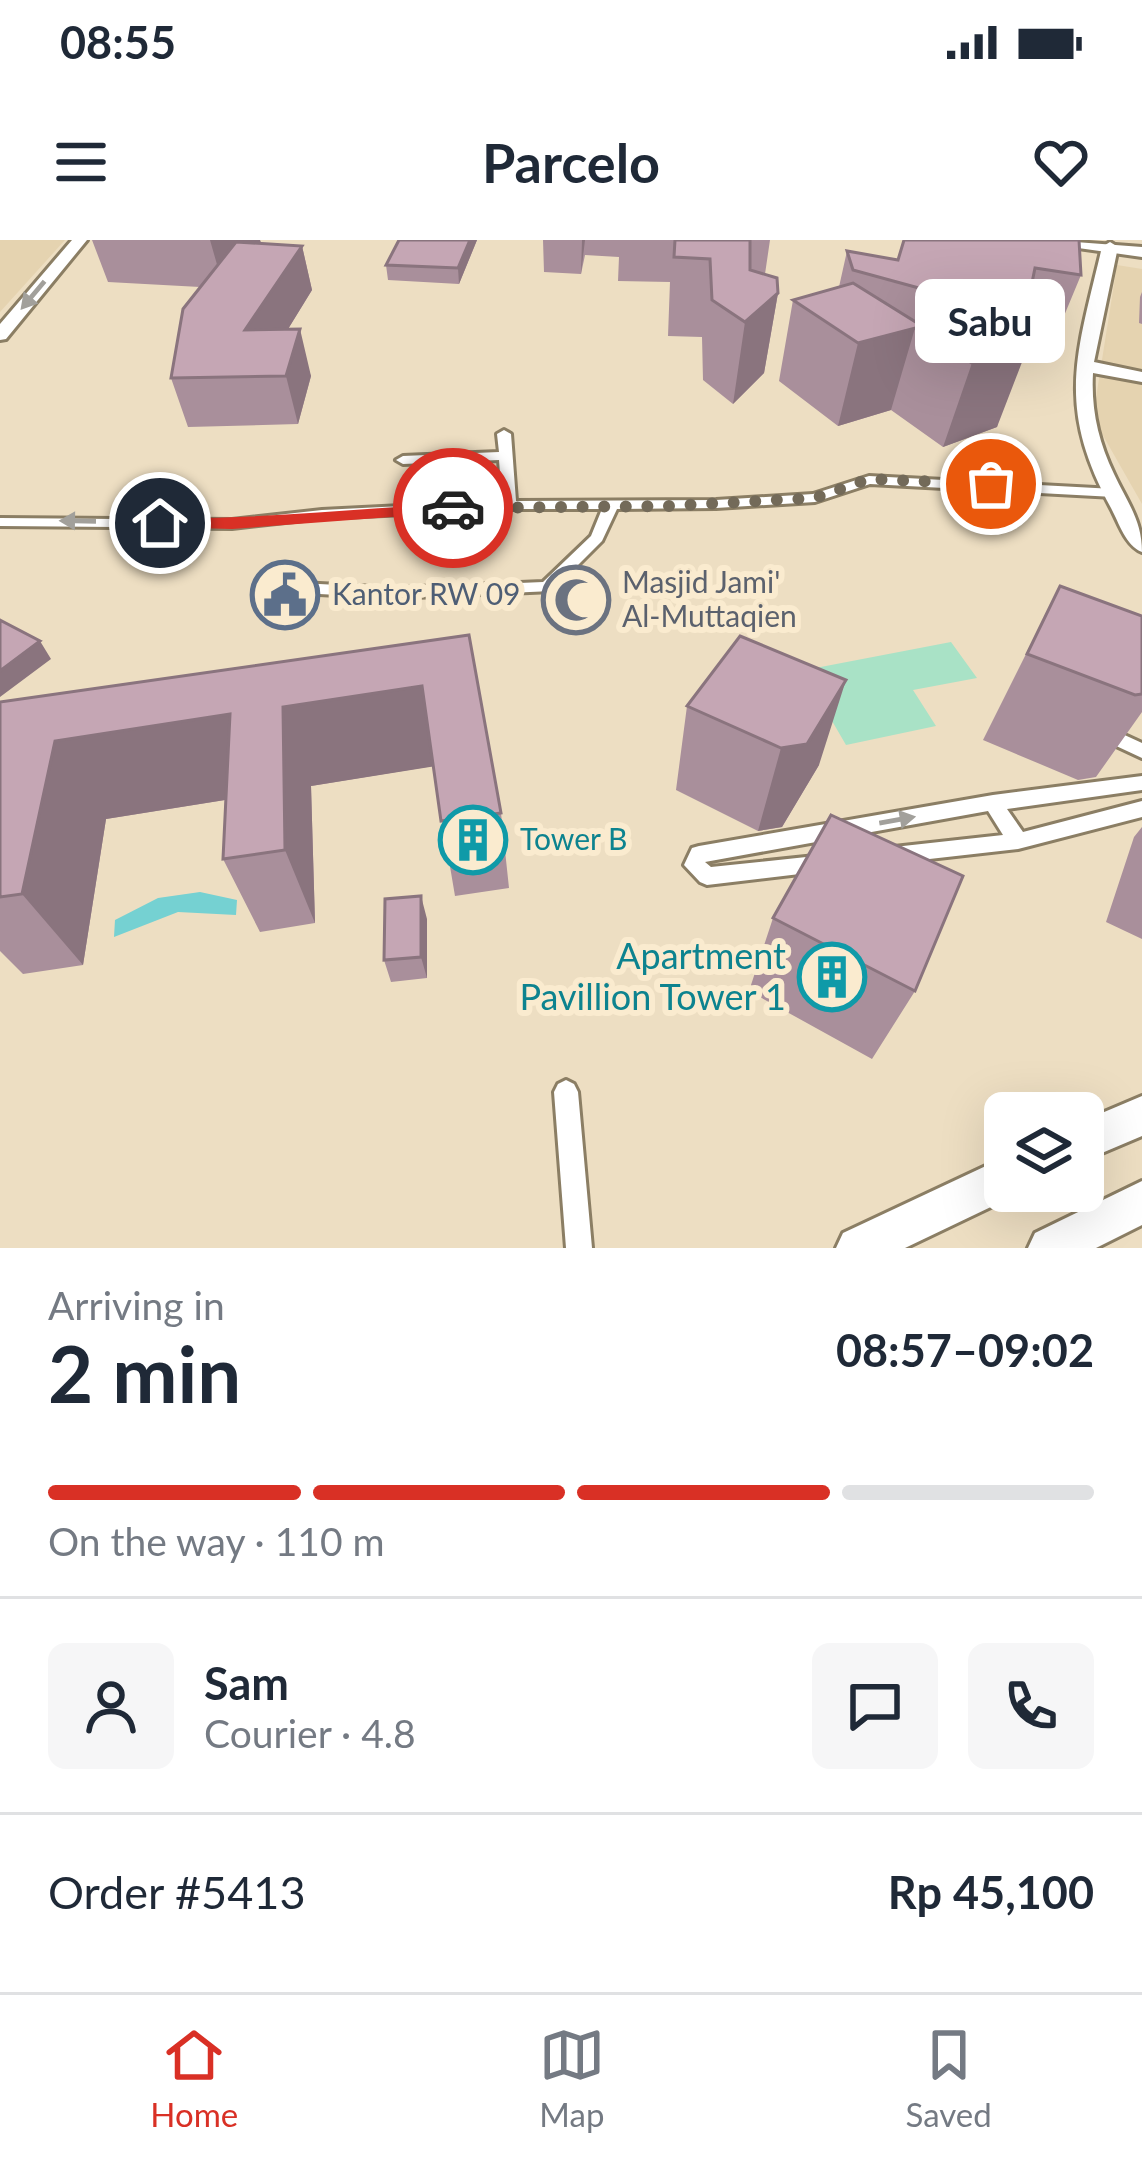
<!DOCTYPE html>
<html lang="en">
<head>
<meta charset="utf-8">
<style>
	:root { --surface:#fff; --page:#f6f6f7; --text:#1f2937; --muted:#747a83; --line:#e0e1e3; --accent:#d93025 }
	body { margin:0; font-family:Lato,sans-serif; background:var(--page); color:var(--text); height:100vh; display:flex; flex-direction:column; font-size:45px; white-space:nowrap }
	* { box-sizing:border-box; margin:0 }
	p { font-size:39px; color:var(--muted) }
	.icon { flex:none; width:66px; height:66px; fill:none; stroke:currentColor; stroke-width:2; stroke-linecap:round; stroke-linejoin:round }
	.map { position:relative; height:1008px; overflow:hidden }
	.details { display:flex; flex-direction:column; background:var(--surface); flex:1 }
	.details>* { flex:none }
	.buttons { position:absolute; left:984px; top:852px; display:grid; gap:24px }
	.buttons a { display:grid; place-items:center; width:120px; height:120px; border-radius:18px; background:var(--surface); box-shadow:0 12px 48px #0002; font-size:60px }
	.pin { position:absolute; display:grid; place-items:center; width:102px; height:102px; color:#fff; margin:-51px; border:6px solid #fff; border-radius:50%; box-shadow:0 3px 12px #0007 }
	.courier { position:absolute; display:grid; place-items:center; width:120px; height:120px; margin:-60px; border:9px solid #d93025; border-radius:50%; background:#fff; color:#222; box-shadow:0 3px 15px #0007 }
	.bubble { position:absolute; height:84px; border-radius:18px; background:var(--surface); box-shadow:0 12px 48px #0002; font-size:39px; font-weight:700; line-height:84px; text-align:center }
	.overview em { font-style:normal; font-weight:700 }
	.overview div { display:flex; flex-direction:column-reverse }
	.overview { display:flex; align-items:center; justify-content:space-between; height:204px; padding:0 48px }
	h1 { font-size:78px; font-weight:700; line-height:90px }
	.bar { display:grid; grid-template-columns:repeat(4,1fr); gap:18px 12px; align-content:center; height:144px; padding:0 48px }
	.bar i { height:15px; border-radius:9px; background:var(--line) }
	.bar .current { background:var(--accent) }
	.bar p { grid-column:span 4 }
	.line { display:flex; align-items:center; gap:30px; padding:0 48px; border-top:3px solid var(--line) }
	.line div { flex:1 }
	.round { display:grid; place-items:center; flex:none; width:126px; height:126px; border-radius:18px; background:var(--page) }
	.status { display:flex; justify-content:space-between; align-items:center; height:84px; padding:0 60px; background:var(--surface); direction:ltr }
	.status svg { height:33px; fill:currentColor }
	header { display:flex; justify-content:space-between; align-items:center; height:156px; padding:0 48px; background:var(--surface); font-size:54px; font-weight:700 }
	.dock { display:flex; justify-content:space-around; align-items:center; height:168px; border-top:3px solid var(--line); background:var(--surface); font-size:33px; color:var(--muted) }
	.dock a { display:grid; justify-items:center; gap:6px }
	.dock .current { color:var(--accent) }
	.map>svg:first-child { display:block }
	.built { fill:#e5d3b0 }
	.green { fill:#a9e2c6 }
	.water { fill:#75d1d2 }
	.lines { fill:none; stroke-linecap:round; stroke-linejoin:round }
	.street-casing { stroke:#8b7e64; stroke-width:6 }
	.secondary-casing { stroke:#8b7e64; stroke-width:6 }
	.primary-casing { stroke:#8b7e64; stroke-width:6 }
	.street { fill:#fff; fill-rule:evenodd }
	.secondary { fill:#fff; fill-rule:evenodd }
	.primary { fill:#fff; fill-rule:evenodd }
	.wall { fill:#a98f9b }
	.shaded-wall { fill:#8a747e }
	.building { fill:#c5a6b4; stroke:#8a747e; stroke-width:3 }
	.oneway { fill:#a2a09b }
	.route { fill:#d93025 }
	.done { stroke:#736a59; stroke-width:12; stroke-dasharray:0 21.6 }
	.labels { text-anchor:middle; stroke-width:12; stroke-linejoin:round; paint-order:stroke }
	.worship-label { font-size:30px; fill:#5b616d; stroke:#faebcf; text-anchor:start }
	.service-label { font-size:30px; fill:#4e5e75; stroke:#faebcf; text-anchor:start }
	.culture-label { font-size:30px; fill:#0d838f; stroke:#faebcf; text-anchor:start }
	.near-culture-label { font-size:36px; fill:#0d838f; stroke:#faebcf; text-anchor:end }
</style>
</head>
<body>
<div class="status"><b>08:55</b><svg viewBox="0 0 49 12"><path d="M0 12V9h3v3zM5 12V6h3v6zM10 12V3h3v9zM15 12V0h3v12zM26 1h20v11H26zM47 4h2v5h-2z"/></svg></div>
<header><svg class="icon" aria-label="menu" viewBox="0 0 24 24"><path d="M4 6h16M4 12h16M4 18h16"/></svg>Parcelo<svg class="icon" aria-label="heart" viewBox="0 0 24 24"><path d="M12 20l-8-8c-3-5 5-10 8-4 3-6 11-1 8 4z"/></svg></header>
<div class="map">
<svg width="1142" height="1008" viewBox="0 0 1142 1008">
	<rect width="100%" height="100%" fill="#eddec2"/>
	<path class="built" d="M 0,0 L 65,0 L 0,72 Z
		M 1117,25 L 1142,29 L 1142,264 L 1101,192 L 1095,164 Z"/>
	<path class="green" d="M 951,402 L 977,438 L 913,450 L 936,486 L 846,505 L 828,474 L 742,442 Z"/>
	<path class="water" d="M 200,652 L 237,660 L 236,675 L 178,672 L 114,697 L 115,680 L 158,658 Z"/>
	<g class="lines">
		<defs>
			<path id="street" d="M 504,190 L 511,194 L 516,261 L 716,260 L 813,254 L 869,236 L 1114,249 L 1121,253 L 1114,257 L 870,244 L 815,262 L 716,268 L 617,269 L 602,301 L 552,351 L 393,358 L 301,353 L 293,348 L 301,343 L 393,348 L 543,342 L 591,296 L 602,269 L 509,269 L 322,278 L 232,288 L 0,286 L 0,278 L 232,280 L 322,270 L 502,261 L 499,220 L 403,224 L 396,220 L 403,216 L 499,212 L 497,194 Z
				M 1118,492 L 1142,503 L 1142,518 L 1112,504 L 1109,499 L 1112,494 Z
				M 1142,536 L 1142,550 L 1007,569 L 1023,592 L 1142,561 L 1142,577 L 1018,609 L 894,623 L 887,621 L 884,615 L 887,609 L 894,607 L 1003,595 L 988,571 L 705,622 L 711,627 L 825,615 L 832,617 L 835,623 L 832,629 L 825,631 L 707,645 L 700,642 L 684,625 L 692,608 L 699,606 L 993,555 Z
				M 566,840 L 574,844 L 578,852 L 592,1008 L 566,1008 L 554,852 L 558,844 Z"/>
			<path id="secondary" d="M 72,0 L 87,0 L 6,99 L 0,100 L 0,84 Z
				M 1110,2 L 1118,7 L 1094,122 L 1142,132 L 1142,142 L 1093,133 C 1091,169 1098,201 1114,234 C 1127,262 1142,280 1142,312 C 1126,306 1119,283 1111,268 C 1055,165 1077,114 1102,7 Z"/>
			<path id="primary" d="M 1049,0 L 1142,7 L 1142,17 L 1057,5 Z
				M 1142,856 L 1142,896 L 1083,921 L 1083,881 Z
				M 1005,917 L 1005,951 L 1020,953 L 905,1008 L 836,1008 L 843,993 Z
				M 1142,941 L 1142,985 L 1096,1008 L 1028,1008 L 1035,993 Z"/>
		</defs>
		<use href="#street" class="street-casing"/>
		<use href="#secondary" class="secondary-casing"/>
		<use href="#primary" class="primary-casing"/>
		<use href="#street" class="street"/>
		<use href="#secondary" class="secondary"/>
		<use href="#primary" class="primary"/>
	</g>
	<path class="wall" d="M 92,0 L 260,0 L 261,4 L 302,6 L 312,50 L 288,89 L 311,136 L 298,184 L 188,187 L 171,138 L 200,47 L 108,42 Z
		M 399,0 L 477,0 L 459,44 L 388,40 L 386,25 Z
		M 543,0 L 770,0 L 765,34 L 778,53 L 764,133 L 733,164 L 703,140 L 702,97 L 668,96 L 670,42 L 618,41 L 619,17 L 585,15 L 581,34 L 544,32 Z
		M 904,0 L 1081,35 L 1054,100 L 1018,95 L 997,187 L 943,207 L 891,170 L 838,186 L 779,141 L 793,60 L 839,47 L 847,11 L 898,20 Z
		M 1142,52 L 1142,84 L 1139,83 L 1140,57 Z
		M 988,221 L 1021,240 L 1007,274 L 983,273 L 975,254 Z
		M 1060,346 L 1142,376 L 1142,472 L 1096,537 L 1078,540 L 983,500 Z
		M 594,348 L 590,374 L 558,371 L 558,362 Z
		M 469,395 L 501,573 L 509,648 L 455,656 L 433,526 L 311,546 L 315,683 L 260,692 L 223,619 L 225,560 L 106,579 L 83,725 L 23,734 L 0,711 L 0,462 Z
		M 687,466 L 819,525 L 782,587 L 758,591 L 676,550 Z
		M 1142,587 L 1142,699 L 1106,682 L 1134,597 Z
		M 773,678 L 915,751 L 872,819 L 749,751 Z
		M 427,679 L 427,738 L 391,742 L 384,720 Z"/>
	<path class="shaded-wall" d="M 210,0 L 260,0 L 261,3 L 224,49 Z
		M 470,0 L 477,0 L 459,44 L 458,28 Z
		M 582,0 L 585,0 L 581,34 Z
		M 302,6 L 312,50 L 258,138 L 245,90 Z
		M 778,53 L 764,133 L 733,164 L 745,82 Z
		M 915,88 L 891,170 L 838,186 L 858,103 Z
		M 300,89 L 311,136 L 298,184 L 286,136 Z
		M 1029,104 L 997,187 L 943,207 L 972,123 Z
		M 40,401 L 51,419 L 0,457 L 0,431 Z
		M 846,440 L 819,525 L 782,587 L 758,591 L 781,508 Z
		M 422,446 L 436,526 L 311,546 L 315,683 L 285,610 L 283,467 Z
		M 230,474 L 263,554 L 106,579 L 83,725 L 22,654 L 55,501 Z
		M 421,656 L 427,679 L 427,738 L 421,717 Z"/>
	<path class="building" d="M 399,0 L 470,0 L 458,28 L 386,25 Z
		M 675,0 L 750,0 L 750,30 L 777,38 L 778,53 L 745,82 L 712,60 L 710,19 L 674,17 Z
		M 904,0 L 1079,0 L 1081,35 L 1035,28 L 1025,77 L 853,30 L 847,11 L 898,20 Z
		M 236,2 L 302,6 L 245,90 L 300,89 L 286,136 L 171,138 L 183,69 Z
		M 853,43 L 919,84 L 968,69 L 1029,104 L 972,123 L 915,88 L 858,103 L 793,60 Z
		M 988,221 L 1012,222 L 1021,240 L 997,240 Z
		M 563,337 L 594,340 L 590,365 L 558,362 Z
		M 1060,346 L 1142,376 L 1142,454 L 1135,455 L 1027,414 Z
		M 0,380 L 40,401 L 0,431 Z
		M 469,395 L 501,573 L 441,581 L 422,446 L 283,467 L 285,610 L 223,619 L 230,474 L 55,501 L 22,654 L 0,657 L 0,462 Z
		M 740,396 L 846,440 L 807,504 L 781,508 L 687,466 Z
		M 831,575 L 963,636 L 915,751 L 773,678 Z
		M 421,656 L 421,717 L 384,720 L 385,659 Z"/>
	<defs><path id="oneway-solid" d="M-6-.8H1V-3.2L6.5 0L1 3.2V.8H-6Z" transform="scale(3)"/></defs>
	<g class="oneway">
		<use href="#oneway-solid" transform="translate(33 55) rotate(130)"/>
		<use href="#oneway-solid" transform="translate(78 281) rotate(-179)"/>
		<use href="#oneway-solid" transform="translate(897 580) rotate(-10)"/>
	</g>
	<path class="route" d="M 453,264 L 458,265 L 458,272 L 232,289 L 160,287 L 152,283 L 160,278 C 258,280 355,268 453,264 Z"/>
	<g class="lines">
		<path class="done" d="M 453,268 L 667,266 L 815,258 L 869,239 L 991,244"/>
	</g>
	<defs>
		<symbol id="civic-ring" viewBox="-11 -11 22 22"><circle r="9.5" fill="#faebcf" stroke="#5c6f8a" stroke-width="1.5"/><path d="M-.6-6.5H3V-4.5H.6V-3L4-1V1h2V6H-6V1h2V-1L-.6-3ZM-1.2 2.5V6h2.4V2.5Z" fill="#5c6f8a"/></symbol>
		<symbol id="mosque-ring" viewBox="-11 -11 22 22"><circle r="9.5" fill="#faebcf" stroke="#6b7280" stroke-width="1.5"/><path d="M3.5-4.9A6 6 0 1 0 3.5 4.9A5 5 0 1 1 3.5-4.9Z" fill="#6b7280"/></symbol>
		<symbol id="building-ring" viewBox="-11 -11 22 22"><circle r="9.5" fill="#faebcf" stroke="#0f9aa8" stroke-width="1.5"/><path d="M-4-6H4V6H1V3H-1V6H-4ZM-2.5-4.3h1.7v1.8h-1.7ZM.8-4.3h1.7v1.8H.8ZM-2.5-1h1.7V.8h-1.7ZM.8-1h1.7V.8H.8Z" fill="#0f9aa8"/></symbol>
	</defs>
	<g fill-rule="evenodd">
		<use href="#civic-ring" x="247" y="317" width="76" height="76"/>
		<use href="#mosque-ring" x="538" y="322" width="76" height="76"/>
		<use href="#building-ring" x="435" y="562" width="76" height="76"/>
		<use href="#building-ring" x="794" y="699" width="76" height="76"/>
	</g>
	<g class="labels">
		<g class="worship-label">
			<text x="622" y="353">Masjid Jami'<tspan x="622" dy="34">Al-Muttaqien</tspan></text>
		</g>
		<g class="service-label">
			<text x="332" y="365">Kantor RW 09</text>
		</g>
		<g class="culture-label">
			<text x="520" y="610">Tower B</text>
		</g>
		<g class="near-culture-label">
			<text x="786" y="729">Apartment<tspan x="786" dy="41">Pavillion Tower 1</tspan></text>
		</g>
	</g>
</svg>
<div class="buttons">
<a><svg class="icon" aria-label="layers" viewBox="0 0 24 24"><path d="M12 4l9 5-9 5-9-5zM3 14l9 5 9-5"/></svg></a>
</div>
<div class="pin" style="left:991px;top:244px;background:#ea580c"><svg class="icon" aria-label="bag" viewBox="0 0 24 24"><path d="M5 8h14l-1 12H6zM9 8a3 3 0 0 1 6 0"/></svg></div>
<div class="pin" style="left:160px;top:283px;background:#1f2937"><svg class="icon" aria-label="home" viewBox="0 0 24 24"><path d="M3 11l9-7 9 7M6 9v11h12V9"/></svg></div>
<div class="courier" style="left:453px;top:268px"><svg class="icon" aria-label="car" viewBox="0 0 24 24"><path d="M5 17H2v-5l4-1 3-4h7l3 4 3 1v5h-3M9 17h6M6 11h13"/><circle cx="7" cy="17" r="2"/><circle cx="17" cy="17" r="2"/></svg></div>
<div class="bubble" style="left:915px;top:39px;width:150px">Sabu</div>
</div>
<section class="details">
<div class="overview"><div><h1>2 min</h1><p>Arriving in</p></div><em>08:57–09:02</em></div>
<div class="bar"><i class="current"></i><i class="current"></i><i class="current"></i><i></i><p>On the way · 110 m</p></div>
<div class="line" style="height:216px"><a class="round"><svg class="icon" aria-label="person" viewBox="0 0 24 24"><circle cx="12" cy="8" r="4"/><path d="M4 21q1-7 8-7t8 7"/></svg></a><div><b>Sam</b><p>Courier · 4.8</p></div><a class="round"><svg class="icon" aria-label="chat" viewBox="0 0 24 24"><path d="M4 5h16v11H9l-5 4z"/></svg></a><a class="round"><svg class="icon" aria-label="phone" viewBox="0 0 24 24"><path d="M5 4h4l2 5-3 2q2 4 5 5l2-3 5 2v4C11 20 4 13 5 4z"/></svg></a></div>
<div class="line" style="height:156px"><div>Order #5413</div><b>Rp 45,100</b></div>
</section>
<nav class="dock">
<a class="current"><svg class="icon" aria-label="home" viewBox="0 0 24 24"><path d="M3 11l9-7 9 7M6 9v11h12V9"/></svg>Home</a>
<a><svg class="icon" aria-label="map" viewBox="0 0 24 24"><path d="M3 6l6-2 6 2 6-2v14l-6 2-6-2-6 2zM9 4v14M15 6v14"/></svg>Map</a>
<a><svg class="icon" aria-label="saved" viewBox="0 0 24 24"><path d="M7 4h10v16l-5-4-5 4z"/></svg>Saved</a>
</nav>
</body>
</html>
